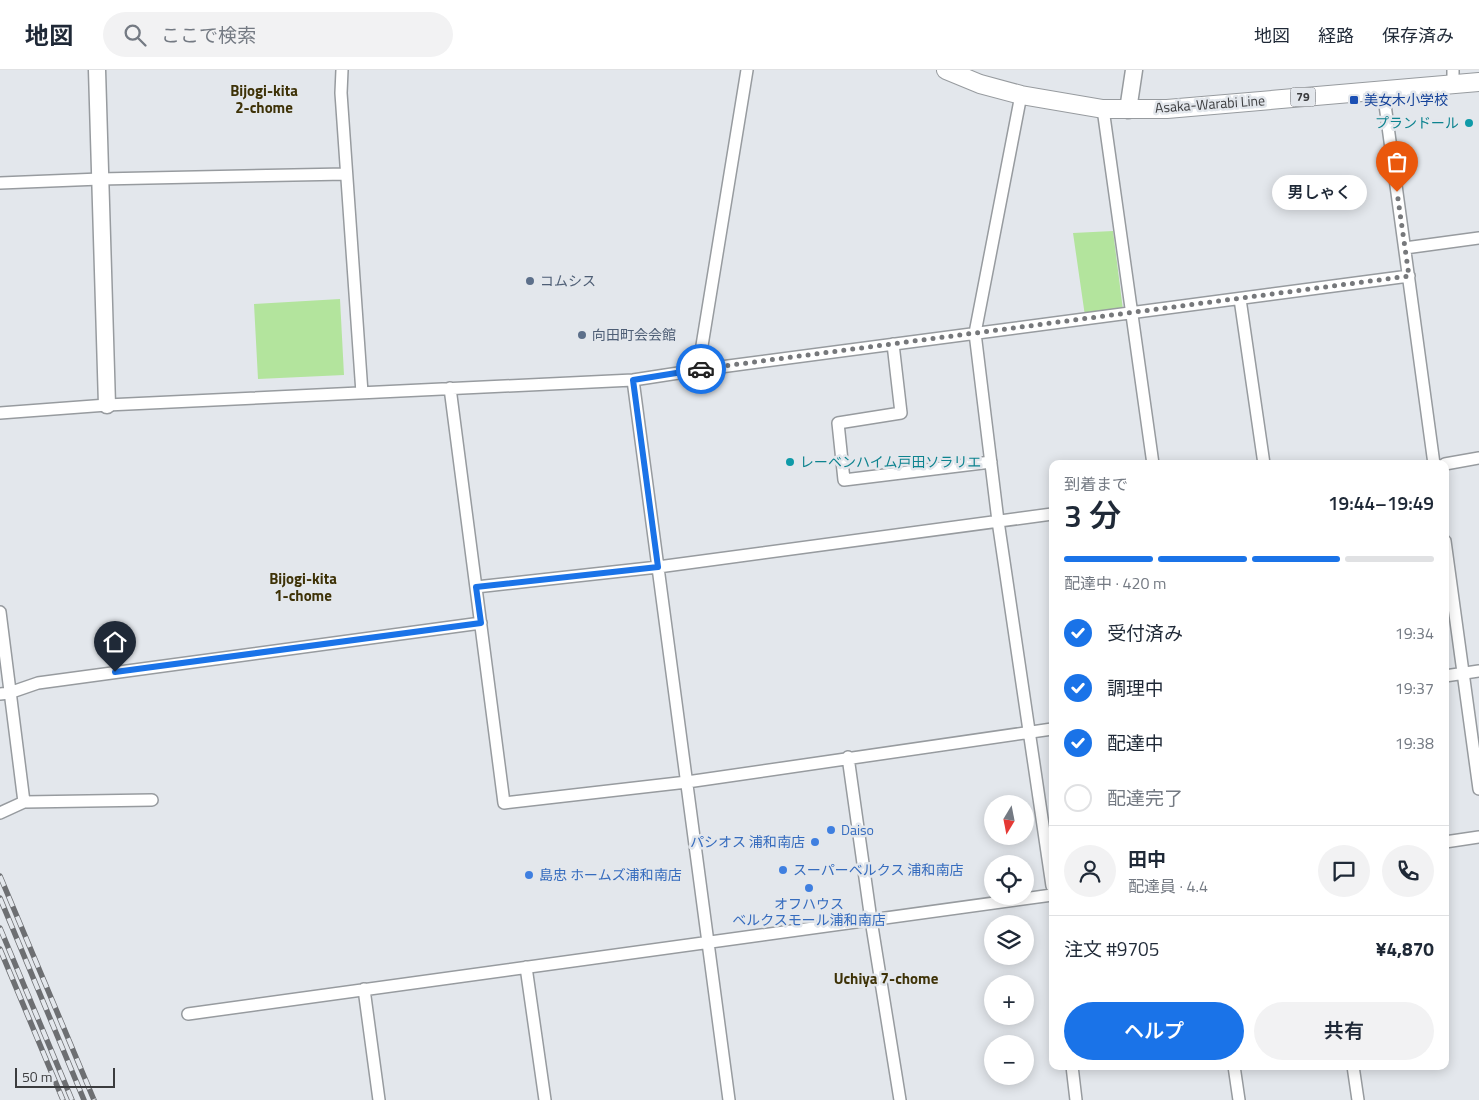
<!DOCTYPE html>
<html lang="ja">
<head>
<meta charset="utf-8">
<style>
	:root { --surface:#fff; --page:#f2f2f3; --text:#1f2937; --muted:#747a83; --line:#e0e1e3; --accent:#1a73e8 }
	body { margin:0; font-family:"Titillium Web","Noto Sans JP",sans-serif; background:var(--page); color:var(--text); height:100vh; display:flex; flex-direction:column; font-size:19px; white-space:nowrap }
	* { box-sizing:border-box; margin:0 }
	p { font-size:16px; color:var(--muted) }
	.icon { flex:none; width:28px; height:28px; fill:none; stroke:currentColor; stroke-width:2; stroke-linecap:round; stroke-linejoin:round }
	.map { position:relative; flex:1; overflow:hidden }
	.sheet { position:absolute; left:1049px; top:390px; width:400px; height:610px; display:flex; flex-direction:column; background:var(--surface); border-radius:10px; box-shadow:0 2px 12px #0003 }
	.sheet>* { flex:none }
	.needle { width:32px; rotate:190deg }
	.fabs { position:absolute; left:984px; top:725px; display:grid; gap:10px }
	.fabs a { display:grid; place-items:center; width:50px; height:50px; border-radius:50%; background:var(--surface); box-shadow:0 2px 12px #0003; font-size:25px }
	.scale { position:absolute; left:15px; bottom:12px; width:100px; box-sizing:border-box; padding-left:5px; border:2px solid #3b3c3e; border-top:0; font-size:14px; line-height:18px; white-space:nowrap; color:#3b3c3e; -webkit-text-stroke:4px #e3e7ec; paint-order:stroke }
	.pin { position:absolute; display:grid; place-items:center; width:42px; height:42px; color:#fff; margin:-51px -21px; border-radius:50% 50% 50% 0; rotate:-45deg; box-shadow:0 0 5px #0007 }
	.pin .icon { rotate:45deg }
	.courier { position:absolute; display:grid; place-items:center; width:50px; height:50px; margin:-25px; border:4px solid #1a73e8; border-radius:50%; background:#fff; color:#222; box-shadow:0 1px 6px #0007 }
	.bubble { position:absolute; height:35px; border-radius:18px; background:var(--surface); box-shadow:0 2px 12px #0003; font-size:16px; font-weight:600; line-height:35px; text-align:center }
	.overview em { font-style:normal; font-weight:600 }
	.overview div { display:flex; flex-direction:column-reverse }
	.overview { display:flex; align-items:center; justify-content:space-between; height:85px; padding:0 15px }
	h1 { font-size:32px; font-weight:600; line-height:38px }
	.bar { display:grid; grid-template-columns:repeat(4,1fr); gap:8px 5px; align-content:center; height:60px; padding:0 15px }
	.bar i { height:6px; border-radius:4px; background:var(--line) }
	.bar .on { background:var(--accent) }
	.bar p { grid-column:span 4 }
	.line { display:flex; align-items:center; gap:12px; padding:0 15px; border-top:1px solid var(--line) }
	.line div { flex:1 }
	.round { display:grid; place-items:center; flex:none; width:52px; height:52px; border-radius:26px; background:var(--page) }
	ol { padding:0 15px; list-style:none }
	li { display:flex; align-items:center; gap:15px; height:55px }
	li p { margin-inline-start:auto }
	li .icon { padding:5px; border-radius:50%; background:var(--accent); color:#fff; stroke-width:4 }
	li:last-child { color:var(--muted) }
	li i { width:28px; height:28px; border:2px solid var(--line); border-radius:50% }
	.action { display:flex; gap:10px; margin-top:auto; padding:10px 15px }
	.action a { flex:1; height:58px; border-radius:30px; background:var(--accent); color:#fff; font-size:20px; font-weight:600; line-height:58px; text-align:center }
	.action a+a { background:var(--page); color:var(--text) }
	header { display:flex; align-items:center; gap:30px; box-sizing:border-box; height:70px; padding:0 25px; background:var(--surface); border-bottom:1px solid var(--line) }
	header strong { font-size:24px }
	nav { display:flex; gap:28px; margin-inline-start:auto; font-size:18px }
	.search { width:350px; height:45px; background:var(--page); display:flex; align-items:center; gap:12px; box-sizing:border-box; padding:0 18px; border-radius:28px; color:var(--muted); font-size:19px }
	.map>svg:first-child { display:block }
	.green { fill:#b3e49d }
	.lines { fill:none; stroke-linecap:round; stroke-linejoin:round }
	.street-casing { stroke:#979b9f; stroke-width:14 }
	.secondary-casing { stroke:#979b9f; stroke-width:19 }
	.primary-casing { stroke:#979b9f; stroke-width:20 }
	.street { stroke:#fff; stroke-width:11 }
	.secondary { stroke:#fff; stroke-width:16 }
	.primary { stroke:#fff; stroke-width:18 }
	.rail-casing { stroke:#6d6f72; stroke-width:5.5 }
	.rail { stroke:#e3e7ec; stroke-width:4; stroke-dasharray:11; stroke-linecap:butt }
	.done { stroke:#76787b; stroke-width:5; stroke-dasharray:0 9 }
	.route { stroke:#1a73e8; stroke-width:6 }
	.transit-dot { fill:#1a4fb4; stroke:#e3e7ec; stroke-width:2 }
	.culture-dot { fill:#0f9aa8; stroke:#e3e7ec; stroke-width:2 }
	.service-dot { fill:#5c6f8a; stroke:#e3e7ec; stroke-width:2 }
	.shop-dot { fill:#3f7fe0; stroke:#e3e7ec; stroke-width:2 }
	.labels { text-anchor:middle; stroke-width:5; stroke-linejoin:round; paint-order:stroke }
	.shield { fill:#e3e7ec; stroke:#6d6f72; stroke-width:1 }
	.shield-label { font-size:12px; font-weight:bold; fill:#3b3c3e }
	.transit-label { font-size:14px; fill:#164399; stroke:#e3e7ec; text-anchor:start }
	.street-label { font-size:14px; fill:#3b3c3e; stroke:#e3e7ec }
	.culture-label { font-size:14px; fill:#0d838f; stroke:#e3e7ec; text-anchor:end }
	.service-label { font-size:14px; fill:#4e5e75; stroke:#e3e7ec; text-anchor:start }
	.shop-label { font-size:14px; fill:#366cbe; stroke:#e3e7ec; text-anchor:start }
	.neighbourhood-label { font-size:15px; font-weight:bold; fill:#3e3207; stroke:#e3e7ec }
</style>
</head>
<body>
<header>
<strong>地図</strong>
<div class="search"><svg class="icon" aria-label="search" viewBox="0 0 24 24"><circle cx="10" cy="10" r="6"/><path d="M15 15l6 6"/></svg>ここで検索</div>
<nav><a>地図</a><a>経路</a><a>保存済み</a></nav>
</header>
<div class="map">
<svg width="1479" height="1030" viewBox="0 0 1479 1030">
	<rect width="100%" height="100%" fill="#e3e7ec"/>
	<path class="green" d="M 1113,161 L 1123,240 L 1085,246 L 1073,163 Z
		M 340,229 L 344,305 L 258,309 L 254,234 Z"/>
	<g class="lines">
		<defs>
			<path id="street" d="M 342,0 L 341,23 L 362,323
				M 1453,15 L 1453,0
				M 1383,20 L 1434,394
				M 1021,25 L 975,263 L 998,451 L 1052,816
				M 1103,39 L 1153,394
				M 0,113 L 100,109 L 346,104
				M 1405,178 L 1479,168
				M 1240,229 L 1264,394
				M 893,274 L 901,343 L 838,353 L 844,410 L 991,392
				M 698,300 L 747,0
				M 633,310 L 729,1030
				M 450,318 L 504,733 L 687,712 L 1052,659
				M 0,343 L 107,335 L 633,310 L 698,300 L 1409,206
				M 1445,394 L 1479,388
				M 1445,471 L 1479,719
				M 476,517 L 658,497 L 1052,444
				M 0,542 L 24,732
				M 1445,606 L 1479,601
				M 0,624 L 9,623 L 38,613 L 481,553
				M 848,687 L 871,850 L 900,1030
				M 0,743 L 24,732 L 152,730
				M 1445,772 L 1479,767
				M 526,897 L 545,1030
				M 364,919 L 379,1030
				M 188,944 L 1052,825
				M 1072,996 L 1076,1030
				M 1234,996 L 1239,1030
				M 1353,996 L 1358,1030"/>
			<path id="secondary" d="M 97,0 L 107,335
				M 1128,40 L 1134,0"/>
			<path id="primary" d="M 946,0 L 980,14 L 1021,25 L 1103,39 L 1167,39 L 1479,12"/>
		</defs>
		<use href="#street" class="street-casing"/>
		<use href="#secondary" class="secondary-casing"/>
		<use href="#primary" class="primary-casing"/>
		<use href="#street" class="street"/>
		<use href="#secondary" class="secondary"/>
		<use href="#primary" class="primary"/>
		<defs>
			<path id="rail" d="M 0,806 L 94,1030
				M 0,828 L 84,1030
				M 0,858 L 72,1030
				M 0,879 L 63,1030"/>
		</defs>
		<use href="#rail" class="rail-casing"/>
		<use href="#rail" class="rail"/>
	</g>
	<g class="lines">
		<path class="done" d="M 701,299 L 1409,206 L 1397,122"/>
		<path class="route" d="M 115,602 L 481,553 L 476,517 L 658,497 L 633,310 L 701,299"/>
	</g>
	<rect class="transit-dot" x="1349" y="25" width="10" height="10" rx="2.5"/>
	<g class="culture-dot">
		<circle cx="1469" cy="53" r="5"/>
		<circle cx="790" cy="392" r="5"/>
	</g>
	<g class="service-dot">
		<circle cx="530" cy="211" r="5"/>
		<circle cx="582" cy="265" r="5"/>
	</g>
	<g class="shop-dot">
		<circle cx="831" cy="760" r="5"/>
		<circle cx="815" cy="772" r="5"/>
		<circle cx="783" cy="800" r="5"/>
		<circle cx="529" cy="805" r="5"/>
		<circle cx="809" cy="818" r="5"/>
	</g>
	<g class="labels">
		<rect class="shield" x="1290.5" y="17.5" width="25" height="19" rx="4"/>
		<g class="shield-label">
			<text x="1303" y="31">79</text>
		</g>
		<g class="transit-label">
			<text x="1364" y="35">美女木小学校</text>
		</g>
		<g class="street-label">
			<text transform="translate(1210 34) rotate(-4)" y="5">Asaka-Warabi Line</text>
		</g>
		<g class="culture-label">
			<text x="1459" y="58">プランドール</text>
			<text x="800" y="397" text-anchor="start">レーベンハイム戸田ソラリエ</text>
		</g>
		<g class="service-label">
			<text x="540" y="216">コムシス</text>
			<text x="592" y="270">向田町会会館</text>
		</g>
		<g class="shop-label">
			<text x="841" y="765">Daiso</text>
			<text x="805" y="777" text-anchor="end">パシオス 浦和南店</text>
			<text x="793" y="805">スーパーベルクス 浦和南店</text>
			<text x="539" y="810">島忠 ホームズ浦和南店</text>
			<text x="809" y="839" text-anchor="middle">オフハウス<tspan x="809" dy="16">ベルクスモール浦和南店</tspan></text>
		</g>
		<g class="neighbourhood-label">
			<text x="264" y="26">Bijogi-kita<tspan x="264" dy="17">2-chome</tspan></text>
			<text x="303" y="514">Bijogi-kita<tspan x="303" dy="17">1-chome</tspan></text>
			<text x="886" y="914">Uchiya 7-chome</text>
		</g>
	</g>
</svg>
<div class="fabs">
<a><svg class="needle" viewBox="-14 -14 28 28"><path d="M0-13l5 13h-10z" fill="#e53935"/><path d="M0 13l5-13h-10z" fill="#747a83"/></svg></a>
<a><svg class="icon" aria-label="locate" viewBox="0 0 24 24"><circle cx="12" cy="12" r="6"/><path d="M12 2v4M12 18v4M2 12h4M18 12h4"/></svg></a>
<a><svg class="icon" aria-label="layers" viewBox="0 0 24 24"><path d="M12 4l9 5-9 5-9-5zM3 14l9 5 9-5"/></svg></a>
<a>+</a>
<a>−</a>
</div>
<div class="scale">50 m</div>
<div class="pin" style="left:1397px;top:122px;background:#ea580c"><svg class="icon" aria-label="bag" viewBox="0 0 24 24"><path d="M5 8h14l-1 12H6zM9 8a3 3 0 0 1 6 0"/></svg></div>
<div class="pin" style="left:115px;top:602px;background:#1f2937"><svg class="icon" aria-label="home" viewBox="0 0 24 24"><path d="M3 11l9-7 9 7M6 9v11h12V9"/></svg></div>
<div class="courier" style="left:701px;top:299px"><svg class="icon" aria-label="car" viewBox="0 0 24 24"><path d="M5 17H2v-5l4-1 3-4h7l3 4 3 1v5h-3M9 17h6M6 11h13"/><circle cx="7" cy="17" r="2"/><circle cx="17" cy="17" r="2"/></svg></div>
<div class="bubble" style="left:1272px;top:105px;width:95px">男しゃく</div>
<section class="sheet">
<div class="overview"><div><h1>3 分</h1><p>到着まで</p></div><em>19:44–19:49</em></div>
<div class="bar"><i class="on"></i><i class="on"></i><i class="on"></i><i></i><p>配達中 · 420 m</p></div>
<ol>
<li><svg class="icon" aria-label="check" viewBox="0 0 24 24"><path d="M5 12l5 5 9-10"/></svg>受付済み<p>19:34</p></li>
<li><svg class="icon" aria-label="check" viewBox="0 0 24 24"><path d="M5 12l5 5 9-10"/></svg>調理中<p>19:37</p></li>
<li><svg class="icon" aria-label="check" viewBox="0 0 24 24"><path d="M5 12l5 5 9-10"/></svg>配達中<p>19:38</p></li>
<li><i></i>配達完了</li>
</ol>
<div class="line" style="height:90px"><a class="round"><svg class="icon" aria-label="person" viewBox="0 0 24 24"><circle cx="12" cy="8" r="4"/><path d="M4 21q1-7 8-7t8 7"/></svg></a><div><b>田中</b><p>配達員 · 4.4</p></div><a class="round"><svg class="icon" aria-label="chat" viewBox="0 0 24 24"><path d="M4 5h16v11H9l-5 4z"/></svg></a><a class="round"><svg class="icon" aria-label="phone" viewBox="0 0 24 24"><path d="M5 4h4l2 5-3 2q2 4 5 5l2-3 5 2v4C11 20 4 13 5 4z"/></svg></a></div>
<div class="line" style="height:65px"><div>注文 #9705</div><b>¥4,870</b></div>
<div class="action"><a>ヘルプ</a><a>共有</a></div>
</section>
</div>
</body>
</html>
